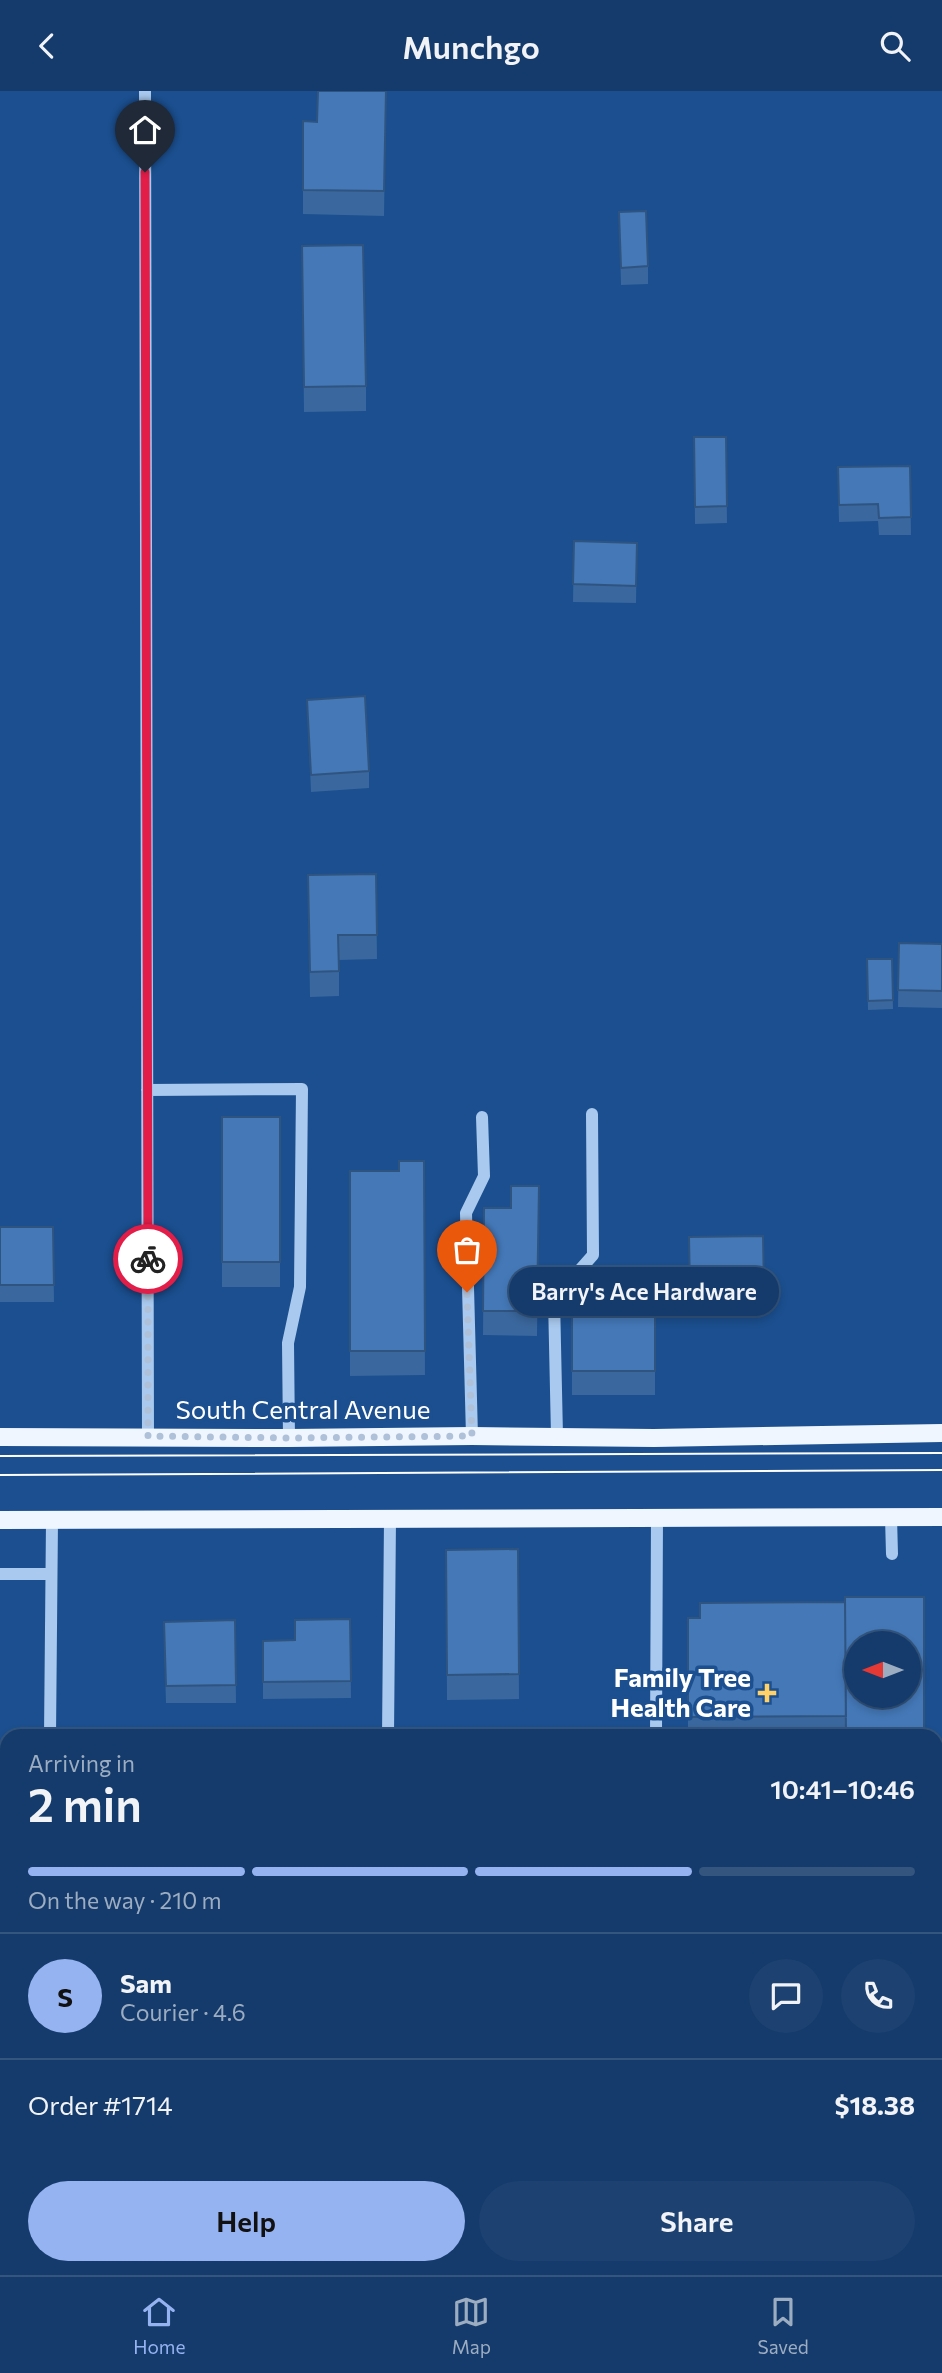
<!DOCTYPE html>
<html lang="en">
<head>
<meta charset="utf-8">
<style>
	:root { --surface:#143b6b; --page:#1d4271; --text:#f1f3f6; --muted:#9dadc1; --line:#33557e; --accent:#95b2f1 }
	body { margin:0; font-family:Commissioner,sans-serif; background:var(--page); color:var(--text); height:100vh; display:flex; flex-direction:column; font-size:26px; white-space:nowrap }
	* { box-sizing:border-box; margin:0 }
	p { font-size:23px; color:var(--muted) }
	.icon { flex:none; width:38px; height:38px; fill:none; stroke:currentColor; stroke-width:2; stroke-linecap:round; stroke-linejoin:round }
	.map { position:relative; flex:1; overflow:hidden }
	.sheet { position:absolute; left:0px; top:1638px; width:943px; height:546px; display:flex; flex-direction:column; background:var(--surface); border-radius:21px 21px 0 0; box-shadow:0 4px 10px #0003,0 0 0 2px var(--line) }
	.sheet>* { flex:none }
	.needle { width:46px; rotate:270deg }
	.controls { position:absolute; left:844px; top:1540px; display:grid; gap:14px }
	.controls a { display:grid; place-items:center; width:77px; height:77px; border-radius:50%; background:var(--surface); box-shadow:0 4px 10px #0003,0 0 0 2px var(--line); font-size:35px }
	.pin { position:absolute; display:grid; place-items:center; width:60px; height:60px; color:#fff; margin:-72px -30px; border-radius:50% 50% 50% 0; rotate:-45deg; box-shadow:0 0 7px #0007 }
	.pin .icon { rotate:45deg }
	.courier { position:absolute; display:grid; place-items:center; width:70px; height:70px; margin:-35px; border:5px solid #e11d48; border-radius:50%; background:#fff; color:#222; box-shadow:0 2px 9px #0007 }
	.bubble { position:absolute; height:49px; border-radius:24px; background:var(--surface); box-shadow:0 4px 10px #0003,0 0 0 2px var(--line); font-size:23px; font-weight:600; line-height:49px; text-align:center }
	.headline em { font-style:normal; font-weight:600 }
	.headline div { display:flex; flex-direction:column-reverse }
	.headline { display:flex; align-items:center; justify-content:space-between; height:119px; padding:0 28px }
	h1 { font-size:46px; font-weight:600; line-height:52px }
	.bar { display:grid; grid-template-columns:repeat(4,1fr); gap:10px 7px; align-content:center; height:84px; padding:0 28px }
	.bar i { height:9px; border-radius:5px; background:var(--line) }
	.bar .selected { background:var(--accent) }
	.bar p { grid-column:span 4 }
	.line { display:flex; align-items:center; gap:18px; padding:0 28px; border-top:2px solid var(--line) }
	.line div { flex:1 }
	.round { display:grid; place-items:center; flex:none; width:74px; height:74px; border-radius:37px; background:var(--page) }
	.button { display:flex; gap:14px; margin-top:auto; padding:14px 28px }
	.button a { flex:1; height:80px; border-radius:42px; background:var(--accent); color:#111; font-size:28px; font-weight:600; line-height:80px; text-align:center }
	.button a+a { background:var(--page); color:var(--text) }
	header { display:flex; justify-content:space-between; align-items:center; height:91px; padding:0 28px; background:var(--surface); font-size:32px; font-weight:600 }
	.tabs { display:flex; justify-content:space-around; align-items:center; height:98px; border-top:2px solid var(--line); background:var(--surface); font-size:19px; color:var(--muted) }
	.tabs a { display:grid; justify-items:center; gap:4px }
	.tabs .selected { color:var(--accent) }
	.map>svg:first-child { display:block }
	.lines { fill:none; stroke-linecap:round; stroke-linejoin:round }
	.minor { stroke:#a9c9ee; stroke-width:12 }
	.major { stroke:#f0f6ff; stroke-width:18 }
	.tram { stroke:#fff; stroke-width:2 }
	.wall { fill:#3a679d }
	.building { fill:#4478b7; stroke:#305480; stroke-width:2; fill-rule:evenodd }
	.done { stroke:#afc1d8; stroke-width:7; stroke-dasharray:0 12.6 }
	.route { stroke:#e11d48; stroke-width:9 }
	.poi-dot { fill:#ffd166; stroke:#1b4f8f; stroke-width:2.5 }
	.labels { text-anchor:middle; stroke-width:7; stroke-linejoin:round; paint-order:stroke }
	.street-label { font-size:26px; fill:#fff; stroke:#1b4f8f }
	.poi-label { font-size:26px; font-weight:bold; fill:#fff; stroke:#1b4f8f; text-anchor:end }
</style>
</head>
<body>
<header><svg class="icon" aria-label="back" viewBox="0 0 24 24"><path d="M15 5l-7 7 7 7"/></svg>Munchgo<svg class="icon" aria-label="search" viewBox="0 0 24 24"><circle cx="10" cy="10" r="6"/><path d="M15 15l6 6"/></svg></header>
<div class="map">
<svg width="942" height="2184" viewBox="0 0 942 2184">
	<rect width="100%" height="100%" fill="#1b4f8f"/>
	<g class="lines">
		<path class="minor" d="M 145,0 L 148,1345
			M 147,999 L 302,998 L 300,1196 L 288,1252 L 289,1347
			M 472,1345 L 466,1122 L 484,1085 L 482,1026
			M 557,1345 L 554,1208 L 593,1164 L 592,1023
			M 891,1426 L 892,1463
			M 0,1483 L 51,1483
			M 50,1645 L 52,1429
			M 388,1645 L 390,1428
			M 656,1645 L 657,1427
			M 658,2177 L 658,2184"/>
		<path class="major" d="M 0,1346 L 289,1347 L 472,1345 L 654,1347 L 942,1342
			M 0,1429 L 942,1426"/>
		<path class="tram" d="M 0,1365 L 942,1362
			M 0,1384 L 942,1379"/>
	</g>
	<path class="wall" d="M 386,0 L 384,125 L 303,123 L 303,30 L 317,31 Z
		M 619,121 L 648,175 L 648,193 L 621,194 Z
		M 302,155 L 366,295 L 366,320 L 304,321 Z
		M 694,346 L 726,346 L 727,432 L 695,433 Z
		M 910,375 L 911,444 L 879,444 L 878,430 L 839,431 L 838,393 Z
		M 574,450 L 637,452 L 636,512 L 573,511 Z
		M 307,609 L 369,680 L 369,697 L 311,701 Z
		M 376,783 L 377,868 L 339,869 L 339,905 L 310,906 L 308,784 Z
		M 899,852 L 942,853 L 942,917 L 898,916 Z
		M 867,868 L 892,868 L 893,918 L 868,919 Z
		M 222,1026 L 280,1026 L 280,1196 L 222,1196 Z
		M 424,1070 L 425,1284 L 350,1285 L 350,1080 L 399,1080 Z
		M 539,1095 L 537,1245 L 483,1244 L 484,1117 L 511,1117 Z
		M 0,1136 L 53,1136 L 54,1211 L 0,1211 Z
		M 763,1145 L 764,1215 L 690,1216 L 689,1146 Z
		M 572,1190 L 655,1190 L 655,1304 L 572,1304 Z
		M 518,1458 L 519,1608 L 447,1609 L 446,1459 Z
		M 688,1527 L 924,1645 L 688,1645 Z
		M 350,1528 L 351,1607 L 263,1608 L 263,1550 L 295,1549 Z
		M 235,1529 L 236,1612 L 166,1612 L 164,1548 Z
		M 0,1730 L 3,1730 L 2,1789 L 0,1789 Z"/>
	<path class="building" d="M 318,0 L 386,0 L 384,100 L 303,99 L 303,30 L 317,31 Z
		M 646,120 L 648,175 L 621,177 L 619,121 Z
		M 363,154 L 366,295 L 304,296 L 302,155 Z
		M 694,346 L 726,346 L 727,415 L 695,416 Z
		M 910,375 L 911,426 L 879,427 L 878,413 L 839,414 L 838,376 Z
		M 574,450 L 637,452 L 636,495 L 573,493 Z
		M 365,605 L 369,680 L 311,684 L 307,609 Z
		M 376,783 L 377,844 L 338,844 L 339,880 L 310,881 L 308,784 Z
		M 899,852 L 942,853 L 942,900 L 898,899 Z
		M 867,868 L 892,868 L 893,909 L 868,910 Z
		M 222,1026 L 280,1026 L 280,1171 L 222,1171 Z
		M 399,1070 L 424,1070 L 425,1260 L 350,1260 L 350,1080 L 399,1080 Z
		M 511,1095 L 539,1095 L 537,1220 L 483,1220 L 484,1117 L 511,1117 Z
		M 0,1136 L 53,1136 L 54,1194 L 0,1194 Z
		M 763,1145 L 764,1197 L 690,1199 L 689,1146 Z
		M 572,1190 L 655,1190 L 655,1280 L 572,1280 Z
		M 518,1458 L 519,1583 L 447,1584 L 446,1459 Z
		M 845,1506 L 924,1506 L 924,1645 L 846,1645 ZM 856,1552 L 908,1552 L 908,1605 L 856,1605 Z
		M 845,1511 L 846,1625 L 688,1626 L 688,1527 L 700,1527 L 700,1512 Z
		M 350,1528 L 351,1590 L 263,1591 L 263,1550 L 295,1549 L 295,1529 Z
		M 235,1529 L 236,1594 L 166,1595 L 164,1531 Z
		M 0,1730 L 3,1730 L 2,1771 L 0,1771 Z"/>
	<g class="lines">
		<path class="done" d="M 148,1168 L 148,1345 L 289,1347 L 472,1345 L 467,1201"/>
		<path class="route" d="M 145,81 L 148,1168"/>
	</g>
	<path class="poi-dot" d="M763.5 1591.5h7v7h7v7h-7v7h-7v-7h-7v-7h7z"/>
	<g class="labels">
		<g class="street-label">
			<text x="303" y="1328">South Central Avenue</text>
		</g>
		<g class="poi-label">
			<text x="751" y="1596">Family Tree<tspan x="751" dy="30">Health Care</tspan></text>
		</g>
	</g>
</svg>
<div class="controls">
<a><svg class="needle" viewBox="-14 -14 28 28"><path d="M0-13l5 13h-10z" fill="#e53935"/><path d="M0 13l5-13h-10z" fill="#9dadc1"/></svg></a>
</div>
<div class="pin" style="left:467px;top:1201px;background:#ea580c"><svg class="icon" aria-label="bag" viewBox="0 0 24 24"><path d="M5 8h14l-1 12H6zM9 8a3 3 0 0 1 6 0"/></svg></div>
<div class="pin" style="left:145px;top:81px;background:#1f2937"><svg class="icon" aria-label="home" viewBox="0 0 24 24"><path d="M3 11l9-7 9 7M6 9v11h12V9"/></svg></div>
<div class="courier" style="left:148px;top:1168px"><svg class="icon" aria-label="bike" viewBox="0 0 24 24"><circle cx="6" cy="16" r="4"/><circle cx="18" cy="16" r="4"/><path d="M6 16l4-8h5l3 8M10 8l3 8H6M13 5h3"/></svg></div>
<div class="bubble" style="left:509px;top:1176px;width:270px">Barry's Ace Hardware</div>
<section class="sheet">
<div class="headline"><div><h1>2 min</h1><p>Arriving in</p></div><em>10:41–10:46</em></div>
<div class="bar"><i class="selected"></i><i class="selected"></i><i class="selected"></i><i></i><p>On the way · 210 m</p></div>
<div class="line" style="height:126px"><b class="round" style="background:var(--accent);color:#111">S</b><div><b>Sam</b><p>Courier · 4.6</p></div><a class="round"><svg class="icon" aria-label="chat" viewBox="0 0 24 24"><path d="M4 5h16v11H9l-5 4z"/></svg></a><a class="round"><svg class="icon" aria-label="phone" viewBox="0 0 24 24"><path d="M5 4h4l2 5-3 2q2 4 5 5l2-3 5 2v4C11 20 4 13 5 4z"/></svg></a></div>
<div class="line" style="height:91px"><div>Order #1714</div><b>$18.38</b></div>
<div class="button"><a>Help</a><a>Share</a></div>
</section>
</div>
<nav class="tabs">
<a class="selected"><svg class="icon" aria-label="home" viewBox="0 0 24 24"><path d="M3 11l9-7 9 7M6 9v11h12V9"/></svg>Home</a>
<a><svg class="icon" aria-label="map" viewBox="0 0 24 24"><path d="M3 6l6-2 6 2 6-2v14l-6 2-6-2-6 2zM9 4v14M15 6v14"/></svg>Map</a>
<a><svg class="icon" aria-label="saved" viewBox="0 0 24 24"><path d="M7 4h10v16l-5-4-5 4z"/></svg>Saved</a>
</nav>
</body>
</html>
